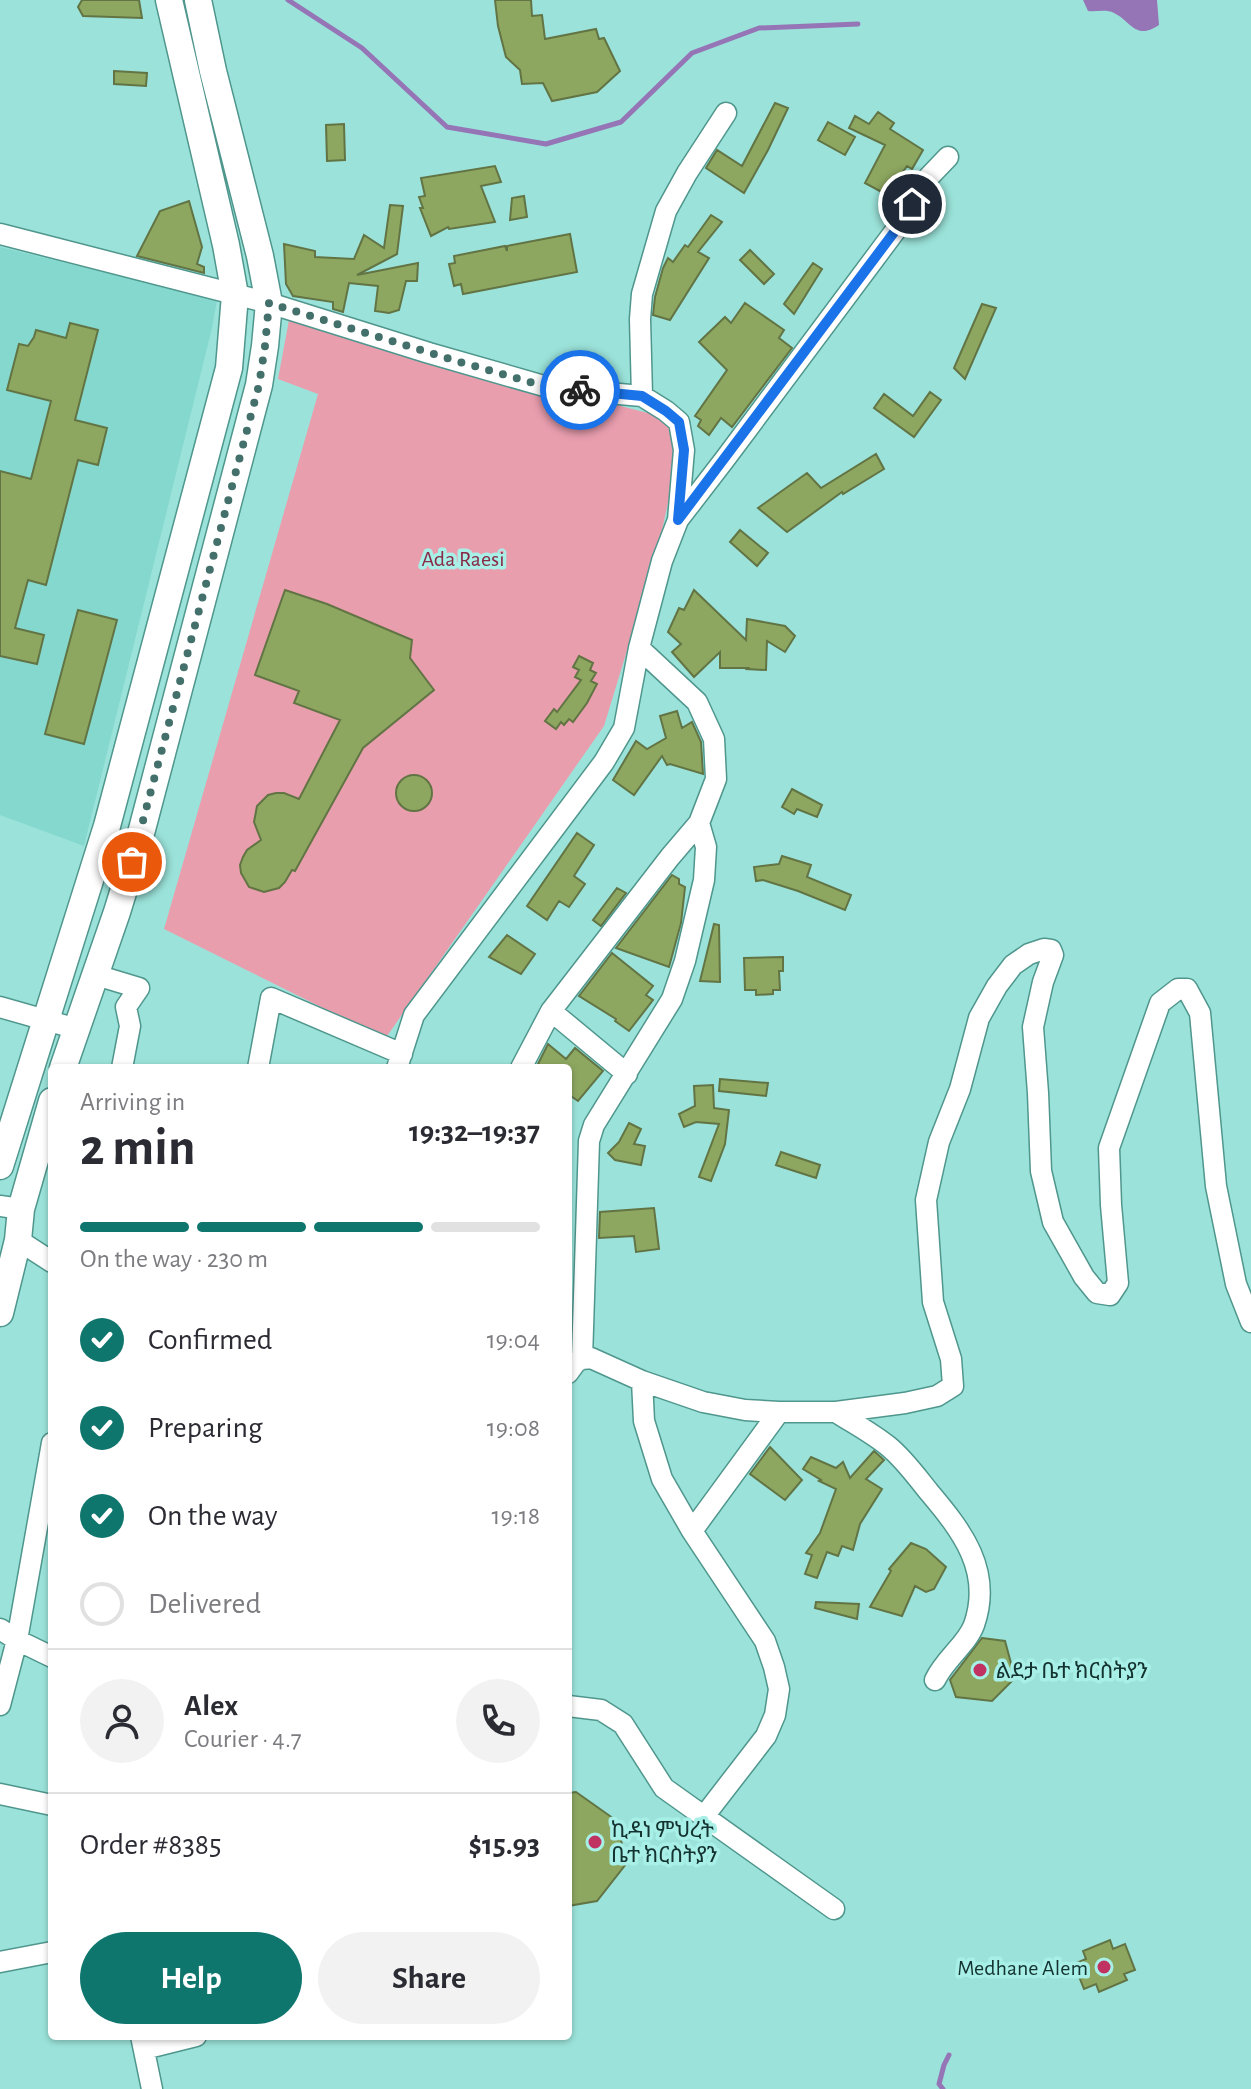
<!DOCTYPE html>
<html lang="en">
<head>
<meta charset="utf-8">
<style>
	:root { --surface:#fff; --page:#f2f2f3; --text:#2b2b33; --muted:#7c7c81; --line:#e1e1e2; --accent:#0f766e }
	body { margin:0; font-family:"Alegreya Sans","Noto Sans Ethiopic",sans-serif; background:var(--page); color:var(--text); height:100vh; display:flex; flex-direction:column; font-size:30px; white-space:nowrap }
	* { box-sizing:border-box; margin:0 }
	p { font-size:26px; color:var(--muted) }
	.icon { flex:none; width:44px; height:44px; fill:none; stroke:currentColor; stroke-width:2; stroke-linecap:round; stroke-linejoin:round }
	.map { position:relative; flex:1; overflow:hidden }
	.details { position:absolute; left:48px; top:1064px; width:524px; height:976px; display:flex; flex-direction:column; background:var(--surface); border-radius:8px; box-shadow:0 2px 6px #0004 }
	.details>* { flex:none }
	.pin { position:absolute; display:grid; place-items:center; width:68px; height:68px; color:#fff; margin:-34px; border:4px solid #fff; border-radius:50%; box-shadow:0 2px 8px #0007 }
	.courier { position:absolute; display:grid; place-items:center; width:80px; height:80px; margin:-40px; border:6px solid #1a73e8; border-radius:50%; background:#fff; color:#222; box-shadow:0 2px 10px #0007 }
	.head em { font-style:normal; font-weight:600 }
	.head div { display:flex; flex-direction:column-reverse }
	.head { display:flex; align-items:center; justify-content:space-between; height:136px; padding:0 32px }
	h1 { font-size:52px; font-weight:600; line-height:60px }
	.bar { display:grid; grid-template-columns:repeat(4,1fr); gap:12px 8px; align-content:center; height:96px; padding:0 32px }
	.bar i { height:10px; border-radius:6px; background:var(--line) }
	.bar .active { background:var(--accent) }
	.bar p { grid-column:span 4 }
	.line { display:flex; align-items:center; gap:20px; padding:0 32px; border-top:2px solid var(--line) }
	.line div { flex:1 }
	.round { display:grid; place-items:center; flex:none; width:84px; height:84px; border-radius:42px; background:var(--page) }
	ol { padding:0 32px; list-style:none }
	li { display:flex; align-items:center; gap:24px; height:88px }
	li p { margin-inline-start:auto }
	li .icon { padding:8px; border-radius:50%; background:var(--accent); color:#fff; stroke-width:4 }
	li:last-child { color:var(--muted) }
	li i { width:44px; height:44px; border:4px solid var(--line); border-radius:50% }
	.action { display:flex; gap:16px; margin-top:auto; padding:16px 32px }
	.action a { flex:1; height:92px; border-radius:48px; background:var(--accent); color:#fff; font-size:32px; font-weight:600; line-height:92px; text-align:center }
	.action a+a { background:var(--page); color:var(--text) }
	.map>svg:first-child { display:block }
	.built { fill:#85d8ce }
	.green { fill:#e99eae }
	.water { fill:#9575b6 }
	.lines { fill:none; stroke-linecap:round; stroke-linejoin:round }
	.stream { stroke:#9575b6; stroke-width:5 }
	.building { fill:#8da760; stroke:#627444; stroke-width:2 }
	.minor-casing { stroke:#4f968d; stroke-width:23 }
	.major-casing { stroke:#4f968d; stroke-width:29 }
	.minor { stroke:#fff; stroke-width:20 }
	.major { stroke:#fff; stroke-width:26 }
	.done { stroke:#43706b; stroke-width:8; stroke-dasharray:0 14.4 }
	.route { stroke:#1a73e8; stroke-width:10 }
	.poi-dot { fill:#bf3261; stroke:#a8f0e7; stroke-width:3 }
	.labels { text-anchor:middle; stroke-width:7; stroke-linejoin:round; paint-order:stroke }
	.park-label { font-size:22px; fill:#882946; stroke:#a8f0e7 }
	.poi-label { font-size:22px; fill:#14322f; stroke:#a8f0e7; text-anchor:start }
</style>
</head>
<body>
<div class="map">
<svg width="1251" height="2089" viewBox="0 0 1251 2089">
	<rect width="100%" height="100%" fill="#9be3da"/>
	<path class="built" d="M 0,247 L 217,300 L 212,328 L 84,846 L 0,815 Z"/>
	<path class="green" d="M 289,320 L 667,418 L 680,447 L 658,549 L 604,726 L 385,1039 L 164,929 L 318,394 L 278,379 Z"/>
	<path class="water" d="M 1083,0 L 1157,0 L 1159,25 C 1135,41 1131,21 1114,13 C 1106,9 1097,12 1088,11 Z"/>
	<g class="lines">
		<path class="stream" d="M 288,0 L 362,48 L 447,127 L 546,144 L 621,122 L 692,53 L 759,28 L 858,24
			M 943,2089 L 939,2084 L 944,2065 L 949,2055"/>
	</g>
	<path class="building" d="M 82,0 L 139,0 L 142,18 L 83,16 L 78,7 Z
		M 495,0 L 531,0 L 532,16 L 542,15 L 545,39 L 596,29 L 599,39 L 604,38 L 620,71 L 597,92 L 552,101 L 543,83 L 522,84 L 520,70 L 506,57 L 498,26 Z
		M 114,71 L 147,73 L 146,86 L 114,84 Z
		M 775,103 L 788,108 L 768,150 L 744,193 L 706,168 L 717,150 L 742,166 Z
		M 878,112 L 894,123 L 890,129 L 923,150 L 912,169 L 907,166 L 887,195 L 865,183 L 885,145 L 849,128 L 855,116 L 869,124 Z
		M 828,122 L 855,137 L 845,155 L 818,140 Z
		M 344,124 L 345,160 L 327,161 L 326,125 Z
		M 495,166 L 501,182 L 481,186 L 495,222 L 449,229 L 448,227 L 431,236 L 420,208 L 423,208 L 419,197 L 425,196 L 421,178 Z
		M 524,196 L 527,217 L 510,220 L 512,198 Z
		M 189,201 L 202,247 L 197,264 L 204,267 L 204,273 L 137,256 L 160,211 Z
		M 390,205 L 403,206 L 397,254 L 357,275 L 418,263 L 417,281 L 406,281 L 399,310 L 389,313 L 375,311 L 378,286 L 349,283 L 343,312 L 333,309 L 333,302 L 293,296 L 286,284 L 284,244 L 315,251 L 315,257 L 354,259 L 364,235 L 384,248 Z
		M 711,215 L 722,222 L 698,252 L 709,258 L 670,320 L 653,315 L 655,297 L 663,268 L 668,258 L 673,262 L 685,245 L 688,247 Z
		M 570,234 L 577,272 L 463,294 L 461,284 L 454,286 L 449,264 L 455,263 L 454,256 L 505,246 L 507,251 L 507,246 Z
		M 750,250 L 774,274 L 764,284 L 740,260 Z
		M 813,263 L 822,269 L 794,314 L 784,304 Z
		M 745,303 L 784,330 L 779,338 L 792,348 L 732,427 L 721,418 L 709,435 L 698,426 L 701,420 L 695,416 L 727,370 L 699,342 L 725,317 L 731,323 Z
		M 982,304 L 996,308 L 965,379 L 954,368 Z
		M 70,323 L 98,330 L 75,420 L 107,428 L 98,465 L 78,460 L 46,585 L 28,580 L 15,628 L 44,635 L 37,664 L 0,656 L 0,471 L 31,479 L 51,401 L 7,390 L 19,344 L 28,346 L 34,337 L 36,330 L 66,338 Z
		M 930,392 L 941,400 L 914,437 L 874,408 L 884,394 L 913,416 Z
		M 876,454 L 884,469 L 843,494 L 842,492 L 787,532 L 758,508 L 807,473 L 821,488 Z
		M 740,530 L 768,553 L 757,566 L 730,542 Z
		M 285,590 L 327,604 L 412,640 L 410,658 L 434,690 L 363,748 L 295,871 L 292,870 L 285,882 L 279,888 L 264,892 L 249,887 L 241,873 L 240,865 L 243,857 L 247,850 L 261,840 L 254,822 L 257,806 L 268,795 L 276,793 L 284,793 L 299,799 L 340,720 L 294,703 L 299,691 L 255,675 Z
		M 694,590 L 746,640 L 747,619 L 785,626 L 795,636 L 785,652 L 767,641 L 766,670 L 747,669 L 748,668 L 720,668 L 720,652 L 694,677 L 672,652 L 681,644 L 668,632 L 679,608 L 684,610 Z
		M 78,610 L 117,620 L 84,744 L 45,734 Z
		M 579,656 L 593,663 L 590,670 L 596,673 L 591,681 L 597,684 L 587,703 L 573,722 L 569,719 L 564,725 L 561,722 L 556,729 L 545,721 L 554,709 L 557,712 L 581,680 L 575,677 L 579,670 L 573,667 Z
		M 677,711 L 682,728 L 692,722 L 701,742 L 703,774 L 670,764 L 667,765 L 662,756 L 634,795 L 613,780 L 636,741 L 647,749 L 666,738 L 660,716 Z
		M396 793a18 18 0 1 1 36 0a18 18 0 1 1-36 0Z
		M 792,789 L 822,805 L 817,817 L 797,809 L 794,814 L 782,807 Z
		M 577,833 L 594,845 L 574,876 L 585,884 L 569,907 L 559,901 L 547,920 L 527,906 Z
		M 782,856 L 811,865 L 807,877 L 851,895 L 845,910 L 798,891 L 763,880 L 756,881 L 754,867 L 779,864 Z
		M 672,875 L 679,879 L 679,884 L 685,887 L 681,923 L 669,967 L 616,948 Z
		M 617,888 L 626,893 L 601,926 L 593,920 Z
		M 714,924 L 719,925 L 720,982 L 700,981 Z
		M 507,935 L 535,954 L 521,974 L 489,957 Z
		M 612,953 L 653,986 L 646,995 L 653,1000 L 629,1031 L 615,1021 L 616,1019 L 579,996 Z
		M 783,957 L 783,971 L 779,971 L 780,990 L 773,990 L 773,994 L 756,995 L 756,990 L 745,990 L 744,958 Z
		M 548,1044 L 566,1059 L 575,1048 L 603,1071 L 578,1101 L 568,1094 L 568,1068 L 542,1068 L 538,1064 Z
		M 720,1079 L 768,1083 L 766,1096 L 719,1091 Z
		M 713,1085 L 714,1108 L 729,1110 L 725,1144 L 711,1181 L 699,1177 L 719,1124 L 696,1122 L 684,1127 L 679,1114 L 695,1106 L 694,1086 Z
		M 629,1123 L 641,1129 L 634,1144 L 645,1146 L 641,1165 L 615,1160 L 608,1153 L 619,1142 Z
		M 781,1152 L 820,1165 L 816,1178 L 776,1165 Z
		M 654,1208 L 659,1249 L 636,1252 L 634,1236 L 599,1238 L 600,1212 Z
		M 770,1447 L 802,1480 L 785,1500 L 750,1474 Z
		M 874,1451 L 884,1460 L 866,1479 L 882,1489 L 860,1524 L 853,1550 L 842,1546 L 838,1556 L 827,1552 L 817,1578 L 805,1574 L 812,1555 L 806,1553 L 820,1533 L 836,1489 L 819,1481 L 821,1480 L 803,1469 L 811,1457 L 836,1468 L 843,1462 L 850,1478 Z
		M 911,1543 L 926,1549 L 946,1567 L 934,1589 L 926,1592 L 915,1586 L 902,1616 L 870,1607 L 891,1571 L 889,1569 Z
		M 816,1602 L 859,1604 L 857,1619 L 815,1608 Z
		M 982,1638 L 1005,1641 L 1015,1678 L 992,1701 L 956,1697 L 950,1680 Z
		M 576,1792 L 617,1821 L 626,1864 L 597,1901 L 568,1906 L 568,1793 Z
		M 1110,1940 L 1113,1949 L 1125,1944 L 1135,1970 L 1124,1974 L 1127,1980 L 1099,1992 L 1096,1984 L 1084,1989 L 1074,1964 L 1086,1959 L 1083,1951 Z"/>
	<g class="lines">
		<defs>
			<path id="minor" d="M 0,234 L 269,303 L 429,353 L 551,388 L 642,396 L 666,411 L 679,422 L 684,450 L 678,520
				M 642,396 L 640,319 L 642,294 L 666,211 L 687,173 L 726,113
				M 96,975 L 139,988 L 126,1007 L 130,1026 L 122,1068
				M 0,1007 L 77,1029
				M 551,1011 L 627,1074
				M 258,1068 L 271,998 L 402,1054
				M 397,1068 L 414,1015 L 604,762 L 624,728 L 639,648 L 662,561 L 678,520 L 725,459 L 898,227 L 925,181 L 948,157
				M 521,1068 L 551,1011 L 670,857 L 699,823 L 716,779 L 714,739 L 697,702 L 639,648
				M 0,1206 L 21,1209
				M 18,1240 L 52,1262
				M 582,1359 L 589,1141 L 594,1125 L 672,999 L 685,961 L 704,880 L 706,847 L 699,823
				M 568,1373 L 576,1362 L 582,1359 L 591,1358 L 642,1381 L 703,1402 L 745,1410 L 779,1412 L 836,1412 L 905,1403 L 937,1396 L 953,1386 L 951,1359 L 933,1302 L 926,1200 L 939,1142 L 960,1089 L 979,1018 L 997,986 L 1013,965 L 1029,954 L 1044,949 L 1051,950 L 1053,955 L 1043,982 L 1033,1027 L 1038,1093 L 1041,1171 L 1053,1222 L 1084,1277 L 1097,1293 L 1110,1295 L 1118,1283 L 1111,1205 L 1109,1148 L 1160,1003 L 1178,989 L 1187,989 L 1200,1013 L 1216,1186 L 1236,1284 L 1251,1322
				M 642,1381 L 644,1421 L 662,1479 L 692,1531 L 765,1641 L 774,1667 L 779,1689 L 775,1715 L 766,1736 L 705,1815
				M 836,1412 C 853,1423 872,1433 888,1446 C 904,1459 916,1476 929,1492 C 962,1531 993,1571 974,1625 C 967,1644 945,1659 935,1680
				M 692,1531 L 779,1412
				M 0,1629 L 17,1640 L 52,1657
				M 0,1705 L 17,1640 L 52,1443
				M 568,1706 L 601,1710 L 623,1724 L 664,1788 L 834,1909
				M 0,1794 L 52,1805
				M 0,1962 L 52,1952
				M 141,2036 L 152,2089
				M 144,2049 L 196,2036"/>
			<path id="major" d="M 63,1068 L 117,912 L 140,837 L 259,385 L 265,346 L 269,303 L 260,256 L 213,71 L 198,0
				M 0,1166 L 107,826 L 229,368 L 235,295 L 226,245 L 169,0
				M 0,1313 L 18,1240 L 21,1209 L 52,1101"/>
		</defs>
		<use href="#minor" class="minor-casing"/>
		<use href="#major" class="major-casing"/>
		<use href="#minor" class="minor"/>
		<use href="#major" class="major"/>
	</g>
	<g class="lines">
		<path class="done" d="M 132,862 L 259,385 L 265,346 L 269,303 L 460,362 L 551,388 L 580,390"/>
		<path class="route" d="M 580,390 L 642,396 L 666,411 L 679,422 L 684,450 L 678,520 L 898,227 L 912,204"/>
	</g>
	<g class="poi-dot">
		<circle cx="980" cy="1670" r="8"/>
		<circle cx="595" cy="1842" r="8"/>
		<circle cx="1104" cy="1967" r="8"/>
	</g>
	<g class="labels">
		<g class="park-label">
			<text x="463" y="566">Ada Raesi</text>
		</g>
		<g class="poi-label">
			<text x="996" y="1678">ልደታ ቤተ ክርስትያን</text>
			<text x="611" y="1837">ኪዳነ ምህረት<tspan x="611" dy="25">ቤተ ክርስትያን</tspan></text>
			<text x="1088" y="1975" text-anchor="end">Medhane Alem</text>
		</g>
	</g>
</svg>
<div class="pin" style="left:132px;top:862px;background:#ea580c"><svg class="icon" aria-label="bag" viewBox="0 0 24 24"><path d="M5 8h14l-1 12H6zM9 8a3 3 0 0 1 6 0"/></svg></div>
<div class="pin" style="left:912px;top:204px;background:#1f2937"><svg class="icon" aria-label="home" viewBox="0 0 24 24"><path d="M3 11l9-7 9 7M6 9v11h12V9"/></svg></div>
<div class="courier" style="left:580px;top:390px"><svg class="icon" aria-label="bike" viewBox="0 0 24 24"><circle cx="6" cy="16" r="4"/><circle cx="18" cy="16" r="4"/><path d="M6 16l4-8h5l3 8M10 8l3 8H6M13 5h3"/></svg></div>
<section class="details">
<div class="head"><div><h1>2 min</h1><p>Arriving in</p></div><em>19:32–19:37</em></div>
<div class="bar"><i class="active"></i><i class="active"></i><i class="active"></i><i></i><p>On the way · 230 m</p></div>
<ol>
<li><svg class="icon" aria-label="check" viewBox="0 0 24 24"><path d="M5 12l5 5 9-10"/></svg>Confirmed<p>19:04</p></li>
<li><svg class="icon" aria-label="check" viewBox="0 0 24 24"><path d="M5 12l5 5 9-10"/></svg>Preparing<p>19:08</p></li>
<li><svg class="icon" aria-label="check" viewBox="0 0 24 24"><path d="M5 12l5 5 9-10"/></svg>On the way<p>19:18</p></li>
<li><i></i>Delivered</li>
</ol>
<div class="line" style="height:144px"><a class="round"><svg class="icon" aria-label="person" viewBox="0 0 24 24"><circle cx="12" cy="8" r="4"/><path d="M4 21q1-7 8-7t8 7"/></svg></a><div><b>Alex</b><p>Courier · 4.7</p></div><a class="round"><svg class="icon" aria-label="phone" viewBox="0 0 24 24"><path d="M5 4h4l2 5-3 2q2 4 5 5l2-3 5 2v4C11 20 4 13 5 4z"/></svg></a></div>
<div class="line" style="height:104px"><div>Order #8385</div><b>$15.93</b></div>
<div class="action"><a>Help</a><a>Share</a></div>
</section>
</div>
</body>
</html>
